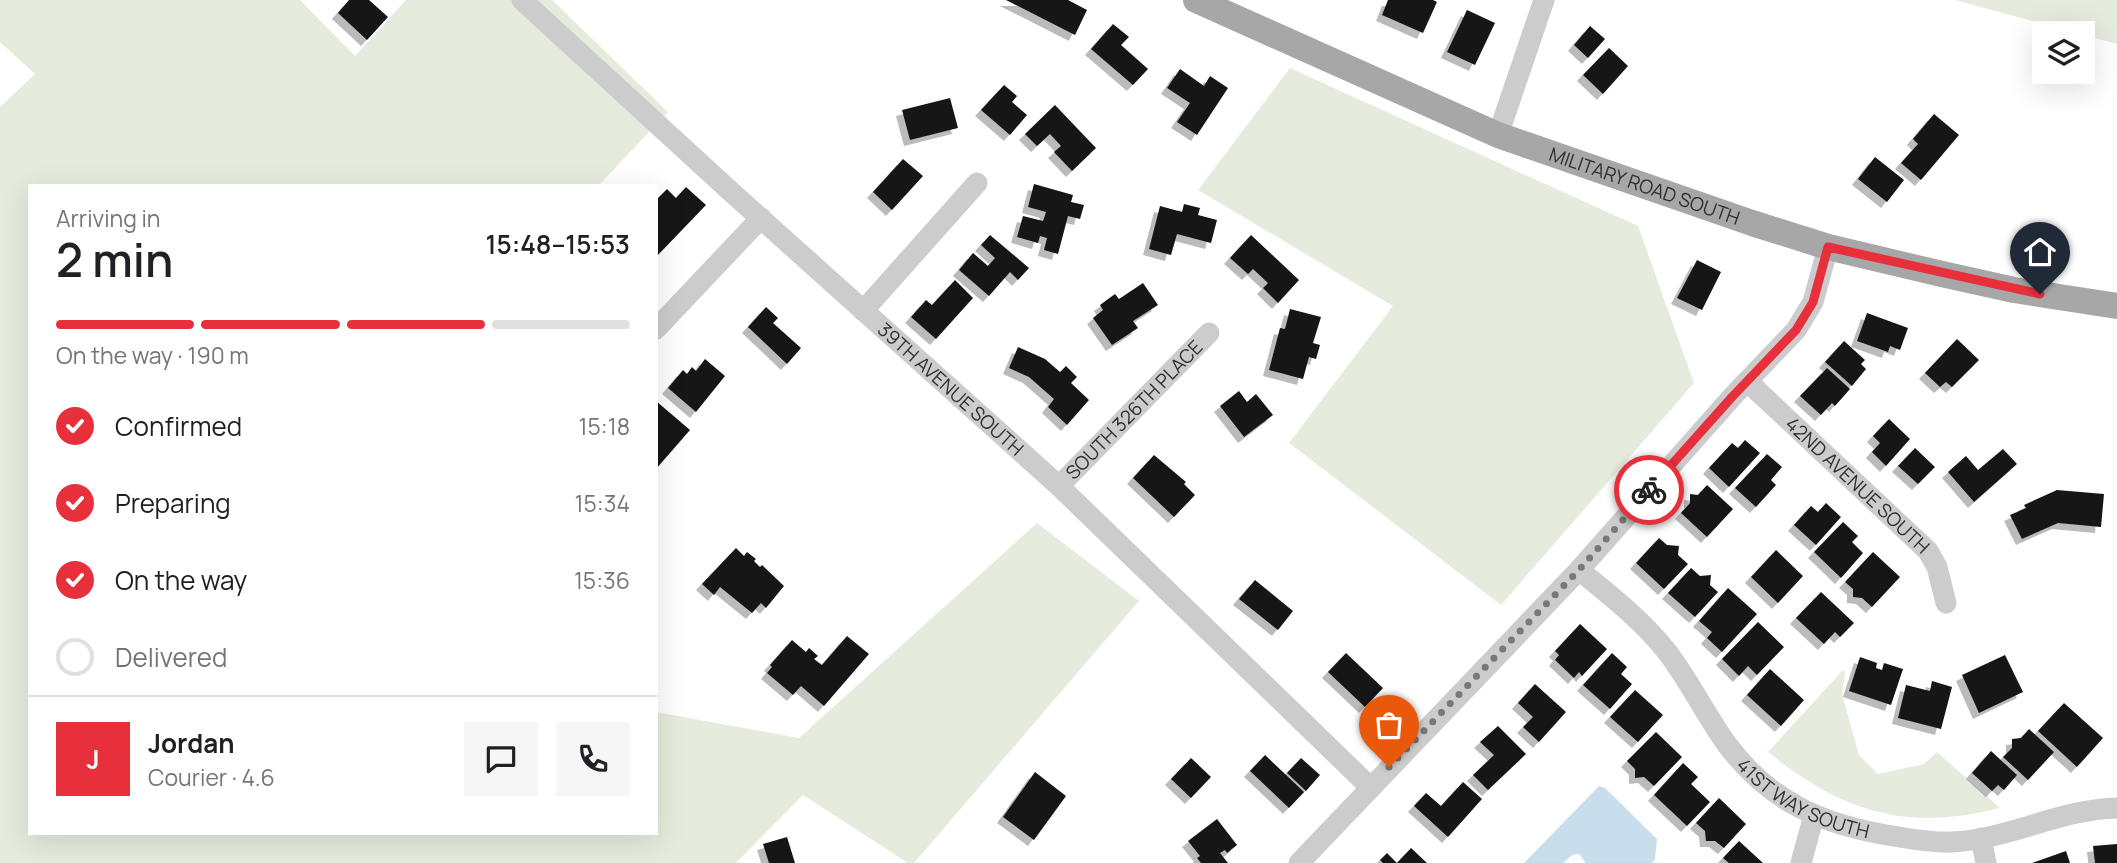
<!DOCTYPE html>
<html lang="en">
<head>
<meta charset="utf-8">
<style>
	:root { --surface:#fff; --page:#f6f6f6; --text:#202124; --muted:#757577; --line:#e0e0e0; --accent:#e7303c }
	body { margin:0; font-family:Manrope,sans-serif; background:var(--page); color:var(--text); height:100vh; display:flex; flex-direction:column; font-size:26px; white-space:nowrap }
	* { box-sizing:border-box; margin:0 }
	p { font-size:23px; color:var(--muted) }
	.icon { flex:none; width:38px; height:38px; fill:none; stroke:currentColor; stroke-width:2; stroke-linecap:round; stroke-linejoin:round }
	.map { position:relative; flex:1; overflow:hidden }
	.panel { position:absolute; left:28px; top:184px; width:630px; height:651px; display:flex; flex-direction:column; background:var(--surface); border-radius:0px; box-shadow:0 7px 28px #0002 }
	.panel>* { flex:none }
	.fabs { position:absolute; left:2032px; top:21px; display:grid; gap:14px }
	.fabs a { display:grid; place-items:center; width:63px; height:63px; border-radius:0px; background:var(--surface); box-shadow:0 7px 28px #0002; font-size:35px }
	.pin { position:absolute; display:grid; place-items:center; width:60px; height:60px; color:#fff; margin:-72px -30px; border-radius:50% 50% 50% 0; rotate:-45deg; box-shadow:0 0 7px #0007 }
	.pin .icon { rotate:45deg }
	.courier { position:absolute; display:grid; place-items:center; width:70px; height:70px; margin:-35px; border:5px solid #e7303c; border-radius:50%; background:#fff; color:#222; box-shadow:0 2px 9px #0007 }
	.headline em { font-style:normal; font-weight:600 }
	.headline div { display:flex; flex-direction:column-reverse }
	.headline { display:flex; align-items:center; justify-content:space-between; height:119px; padding:0 28px }
	h1 { font-size:46px; font-weight:600; line-height:52px }
	.bar { display:grid; grid-template-columns:repeat(4,1fr); gap:10px 7px; align-content:center; height:84px; padding:0 28px }
	.bar i { height:9px; border-radius:5px; background:var(--line) }
	.bar .selected { background:var(--accent) }
	.bar p { grid-column:span 4 }
	.line { display:flex; align-items:center; gap:18px; padding:0 28px; border-top:2px solid var(--line) }
	.line div { flex:1 }
	.round { display:grid; place-items:center; flex:none; width:74px; height:74px; border-radius:0px; background:var(--page) }
	ol { padding:0 28px; list-style:none }
	li { display:flex; align-items:center; gap:21px; height:77px }
	li p { margin-inline-start:auto }
	li .icon { padding:7px; border-radius:50%; background:var(--accent); color:#fff; stroke-width:4 }
	li:last-child { color:var(--muted) }
	li i { width:38px; height:38px; border:4px solid var(--line); border-radius:50% }
	.map>svg:first-child { display:block }
	.green { fill:#e5ecdd }
	.water { fill:#c9deec }
	.building { fill:#161616; filter:url(#shadow) }
	.lines { fill:none; stroke-linecap:round; stroke-linejoin:round }
	.minor { stroke:#ccc; stroke-width:21 }
	.major { stroke:#a7a7a7; stroke-width:26 }
	.done { stroke:#787878; stroke-width:7; stroke-dasharray:0 12.6 }
	.route { stroke:#e7303c; stroke-width:9 }
	.labels { text-anchor:middle; stroke-width:7; stroke-linejoin:round; paint-order:stroke }
	.street-label { font-size:19px; fill:#2f2f2f; stroke:#fff }
</style>
</head>
<body>
<div class="map">
<svg width="2117" height="863" viewBox="0 0 2117 863">
	<defs>
		<filter id="shadow"><feDropShadow dx="-6" dy="6" stdDeviation="0" flood-color="#0004"/></filter>
	</defs>
	<rect width="100%" height="100%" fill="#fff"/>
	<path class="green" d="M 0,0 L 300,0 L 355,56 L 406,0 L 552,0 L 668,112 L 599,185 L 30,186 L 30,833 L 656,833 L 656,712 L 799,738 L 1037,523 L 1139,601 L 914,863 L 908,863 L 803,795 L 736,863 L 0,863 L 0,107 L 35,74 L 0,42 Z
		M 1955,0 L 2117,0 L 2117,44 Z
		M 1290,68 L 1638,226 L 1694,383 L 1501,605 L 1289,443 L 1393,306 L 1198,190 Z
		M 1843,670 L 1845,672 L 1842,694 L 1859,755 L 1878,774 L 1924,764 L 1937,752 L 2000,808 C 1906,832 1842,812 1768,752 Z"/>
	<path class="water" d="M 1599,786 L 1605,788 L 1657,839 L 1655,859 L 1652,863 L 1586,863 L 1579,854 L 1572,855 L 1563,863 L 1524,863 Z"/>
	<path class="building" d="M 349,0 L 369,0 L 388,17 L 367,40 L 338,13 Z
		M 1006,0 L 1068,0 L 1087,10 L 1075,35 Z
		M 1388,0 L 1433,0 L 1437,2 L 1423,33 L 1382,15 Z
		M 1467,10 L 1495,23 L 1475,65 L 1447,52 Z
		M 1113,24 L 1129,37 L 1121,45 L 1148,69 L 1133,85 L 1091,49 Z
		M 1590,26 L 1605,39 L 1588,58 L 1574,45 Z
		M 1609,48 L 1628,66 L 1603,94 L 1583,75 Z
		M 1180,69 L 1204,86 L 1210,76 L 1228,88 L 1197,135 L 1177,122 L 1190,103 L 1167,88 Z
		M 1004,85 L 1017,96 L 1012,102 L 1027,115 L 1010,135 L 981,110 Z
		M 950,98 L 958,128 L 910,140 L 902,110 Z
		M 1055,105 L 1096,148 L 1072,171 L 1054,152 L 1061,146 L 1050,134 L 1037,146 L 1025,134 Z
		M 1934,114 L 1959,135 L 1921,180 L 1901,163 L 1918,144 L 1913,139 Z
		M 1875,157 L 1904,180 L 1887,202 L 1858,179 Z
		M 903,159 L 923,176 L 892,210 L 873,192 Z
		M 1034,184 L 1073,195 L 1071,202 L 1084,205 L 1080,219 L 1068,216 L 1058,254 L 1044,250 L 1047,238 L 1040,236 L 1038,243 L 1017,237 L 1023,216 L 1043,221 L 1046,212 L 1028,207 Z
		M 686,187 L 706,205 L 656,257 L 656,200 L 667,189 L 676,198 Z
		M 1184,204 L 1200,208 L 1198,215 L 1217,220 L 1211,243 L 1177,234 L 1171,255 L 1149,249 L 1160,206 L 1182,212 Z
		M 990,235 L 1029,268 L 1018,280 L 1010,272 L 989,296 L 959,270 L 973,253 L 988,266 L 995,258 L 981,245 Z
		M 1251,235 L 1299,280 L 1278,303 L 1263,288 L 1268,283 L 1253,269 L 1248,274 L 1230,258 Z
		M 1697,260 L 1721,272 L 1702,310 L 1677,298 Z
		M 955,280 L 973,298 L 936,339 L 911,317 L 926,300 L 932,305 Z
		M 1143,283 L 1158,305 L 1133,321 L 1138,328 L 1112,345 L 1093,318 L 1103,310 L 1100,305 L 1115,294 L 1119,299 Z
		M 766,307 L 778,318 L 773,323 L 801,348 L 787,364 L 748,327 Z
		M 1290,309 L 1321,317 L 1313,343 L 1320,345 L 1316,359 L 1309,357 L 1303,379 L 1269,370 L 1280,328 L 1285,329 Z
		M 1867,313 L 1908,328 L 1900,350 L 1890,346 L 1888,352 L 1857,341 Z
		M 1957,339 L 1979,360 L 1952,387 L 1946,382 L 1940,387 L 1925,373 Z
		M 1844,341 L 1865,360 L 1861,364 L 1866,369 L 1852,386 L 1825,362 Z
		M 1018,347 L 1045,359 L 1060,372 L 1066,366 L 1077,377 L 1071,383 L 1089,400 L 1067,425 L 1048,407 L 1054,399 L 1029,377 L 1009,368 Z
		M 705,359 L 725,376 L 696,412 L 668,388 L 683,370 L 687,374 L 692,367 L 696,371 Z
		M 1827,368 L 1850,389 L 1835,406 L 1832,403 L 1821,415 L 1800,396 Z
		M 1239,391 L 1247,402 L 1256,394 L 1273,415 L 1244,437 L 1220,406 Z
		M 656,401 L 690,430 L 656,469 Z
		M 1889,419 L 1910,439 L 1886,466 L 1872,452 L 1880,443 L 1873,436 Z
		M 1745,440 L 1760,453 L 1729,487 L 1709,468 L 1732,443 L 1738,448 Z
		M 1915,448 L 1935,467 L 1918,484 L 1898,466 Z
		M 2003,449 L 2017,464 L 1974,502 L 1948,472 L 1966,456 L 1978,470 Z
		M 1767,454 L 1782,467 L 1771,480 L 1776,485 L 1756,507 L 1735,488 Z
		M 1154,455 L 1186,482 L 1184,484 L 1195,495 L 1174,517 L 1133,478 Z
		M 1707,485 L 1733,509 L 1707,537 L 1681,513 L 1690,503 L 1690,494 L 1698,495 Z
		M 2057,490 L 2104,494 L 2101,527 L 2058,523 L 2022,539 L 2010,515 L 2026,508 L 2024,505 Z
		M 1826,503 L 1841,517 L 1816,545 L 1794,525 L 1811,506 L 1818,512 Z
		M 1843,522 L 1858,536 L 1852,542 L 1863,553 L 1841,578 L 1814,552 Z
		M 1659,538 L 1667,545 L 1679,546 L 1678,555 L 1688,564 L 1664,589 L 1636,563 Z
		M 736,548 L 744,556 L 747,552 L 756,559 L 754,561 L 760,567 L 762,565 L 784,586 L 766,608 L 761,603 L 752,613 L 720,587 L 714,595 L 702,584 Z
		M 1776,550 L 1803,576 L 1778,603 L 1751,577 Z
		M 1873,552 L 1900,577 L 1872,607 L 1862,598 L 1853,597 L 1853,589 L 1845,582 Z
		M 1691,568 L 1700,576 L 1711,575 L 1710,585 L 1718,592 L 1695,617 L 1668,593 Z
		M 1255,580 L 1293,611 L 1278,630 L 1239,599 Z
		M 1728,588 L 1757,614 L 1722,652 L 1707,638 L 1712,632 L 1699,621 Z
		M 1821,592 L 1854,623 L 1840,637 L 1835,632 L 1824,644 L 1796,618 Z
		M 1758,622 L 1784,647 L 1757,675 L 1748,666 L 1739,676 L 1722,659 Z
		M 1580,624 L 1607,649 L 1582,676 L 1579,672 L 1574,678 L 1555,660 L 1559,655 L 1555,651 Z
		M 847,636 L 869,654 L 824,706 L 801,686 L 793,695 L 767,673 L 772,667 L 770,665 L 792,640 L 806,652 L 809,648 L 818,656 L 814,659 L 822,665 Z
		M 1346,653 L 1383,688 L 1365,707 L 1328,672 Z
		M 1612,653 L 1627,667 L 1621,674 L 1632,684 L 1610,709 L 1583,685 Z
		M 2005,655 L 2023,692 L 1979,713 L 1962,675 Z
		M 1860,657 L 1877,663 L 1876,668 L 1882,670 L 1884,663 L 1903,669 L 1891,705 L 1849,691 Z
		M 1770,669 L 1804,700 L 1781,726 L 1747,695 Z
		M 1932,681 L 1952,687 L 1941,729 L 1898,718 L 1906,685 L 1930,691 Z
		M 1535,684 L 1566,712 L 1539,742 L 1523,727 L 1533,717 L 1518,703 Z
		M 1635,690 L 1663,715 L 1638,742 L 1610,717 Z
		M 2064,703 L 2103,738 L 2077,767 L 2038,731 Z
		M 1498,726 L 1526,754 L 1488,790 L 1473,775 L 1494,755 L 1480,742 Z
		M 2029,729 L 2054,752 L 2028,780 L 2003,757 L 2012,748 L 2012,739 L 2021,738 Z
		M 1656,732 L 1682,757 L 1654,786 L 1644,777 L 1635,778 L 1635,769 L 1627,761 Z
		M 1991,751 L 2017,775 L 2004,790 L 1998,785 L 1992,791 L 1972,773 Z
		M 1265,755 L 1304,792 L 1289,808 L 1250,771 Z
		M 1191,758 L 1211,777 L 1191,798 L 1171,779 Z
		M 1301,758 L 1320,775 L 1306,791 L 1287,773 Z
		M 1683,763 L 1698,777 L 1691,784 L 1710,802 L 1687,826 L 1654,795 Z
		M 1035,772 L 1066,796 L 1034,840 L 1003,817 Z
		M 1463,782 L 1482,799 L 1448,837 L 1414,806 L 1426,793 L 1441,806 Z
		M 1719,798 L 1746,824 L 1724,848 L 1715,841 L 1706,841 L 1705,831 L 1696,823 Z
		M 1217,819 L 1237,845 L 1227,853 L 1225,850 L 1220,853 L 1228,863 L 1201,863 L 1197,858 L 1200,856 L 1188,841 Z
		M 787,837 L 795,863 L 769,863 L 763,844 Z
		M 1739,841 L 1763,863 L 1729,863 L 1723,858 Z
		M 2117,844 L 2117,863 L 2095,863 L 2093,846 Z
		M 1411,848 L 1427,863 L 1383,863 L 1380,860 L 1387,853 L 1397,863 Z
		M 2066,851 L 2070,863 L 2032,863 Z"/>
	<g class="lines">
		<g class="minor">
			<path id="s1" d="M 522,0 L 728,189 L 1059,486 L 1370,787"/>
			<path d="M 1498,135 L 1544,0"/>
			<path d="M 863,311 L 977,183"/>
			<path d="M 656,329 L 761,218"/>
			<path id="s2" d="M 1747,381 L 1928,551 L 1937,567 L 1946,603"/>
			<path id="s3" d="M 1059,486 L 1209,333"/>
			<path id="s4" d="M 1579,570 C 1610,595 1644,622 1668,653 C 1690,682 1705,714 1726,743 C 1769,802 1823,825 1893,836 C 1912,839 1931,843 1951,842 C 2008,840 2060,809 2117,808"/>
			<path d="M 1981,838 L 1986,863"/>
			<path d="M 1299,863 L 1579,570 L 1732,397 L 1796,330 L 1813,302 L 1828,247"/>
			<path d="M 1801,863 L 1814,815"/>
		</g>
		<path class="major" id="s5" d="M 1196,0 L 1498,135 L 1752,223 L 1828,247 L 1942,274 L 2014,290 L 2117,306"/>
	</g>
	<g class="lines">
		<path class="done" d="M 1389,767 L 1579,570 L 1649,490"/>
		<path class="route" d="M 1649,490 L 1732,397 L 1796,330 L 1813,302 L 1828,247 L 2040,294"/>
	</g>
	<g class="labels">
		<g class="street-label">
			<text dy="7" stroke="none"><textPath href="#s5" startOffset="486">MILITARY ROAD SOUTH</textPath></text>
			<text dy="7" stroke="none"><textPath href="#s1" startOffset="579">39TH AVENUE SOUTH</textPath></text>
			<text dy="7" stroke="none"><textPath href="#s3" startOffset="107">SOUTH 326TH PLACE</textPath></text>
			<text dy="7" stroke="none"><textPath href="#s2" startOffset="152">42ND AVENUE SOUTH</textPath></text>
			<text dy="7" stroke="none"><textPath href="#s4" startOffset="327">41ST WAY SOUTH</textPath></text>
		</g>
	</g>
</svg>
<div class="fabs">
<a><svg class="icon" aria-label="layers" viewBox="0 0 24 24"><path d="M12 4l9 5-9 5-9-5zM3 14l9 5 9-5"/></svg></a>
</div>
<div class="pin" style="left:1389px;top:767px;background:#ea580c"><svg class="icon" aria-label="bag" viewBox="0 0 24 24"><path d="M5 8h14l-1 12H6zM9 8a3 3 0 0 1 6 0"/></svg></div>
<div class="pin" style="left:2040px;top:294px;background:#1f2937"><svg class="icon" aria-label="home" viewBox="0 0 24 24"><path d="M3 11l9-7 9 7M6 9v11h12V9"/></svg></div>
<div class="courier" style="left:1649px;top:490px"><svg class="icon" aria-label="bike" viewBox="0 0 24 24"><circle cx="6" cy="16" r="4"/><circle cx="18" cy="16" r="4"/><path d="M6 16l4-8h5l3 8M10 8l3 8H6M13 5h3"/></svg></div>
<section class="panel">
<div class="headline"><div><h1>2 min</h1><p>Arriving in</p></div><em>15:48–15:53</em></div>
<div class="bar"><i class="selected"></i><i class="selected"></i><i class="selected"></i><i></i><p>On the way · 190 m</p></div>
<ol>
<li><svg class="icon" aria-label="check" viewBox="0 0 24 24"><path d="M5 12l5 5 9-10"/></svg>Confirmed<p>15:18</p></li>
<li><svg class="icon" aria-label="check" viewBox="0 0 24 24"><path d="M5 12l5 5 9-10"/></svg>Preparing<p>15:34</p></li>
<li><svg class="icon" aria-label="check" viewBox="0 0 24 24"><path d="M5 12l5 5 9-10"/></svg>On the way<p>15:36</p></li>
<li><i></i>Delivered</li>
</ol>
<div class="line" style="height:126px"><b class="round" style="background:var(--accent);color:#fff">J</b><div><b>Jordan</b><p>Courier · 4.6</p></div><a class="round"><svg class="icon" aria-label="chat" viewBox="0 0 24 24"><path d="M4 5h16v11H9l-5 4z"/></svg></a><a class="round"><svg class="icon" aria-label="phone" viewBox="0 0 24 24"><path d="M5 4h4l2 5-3 2q2 4 5 5l2-3 5 2v4C11 20 4 13 5 4z"/></svg></a></div>
</section>
</div>
</body>
</html>
